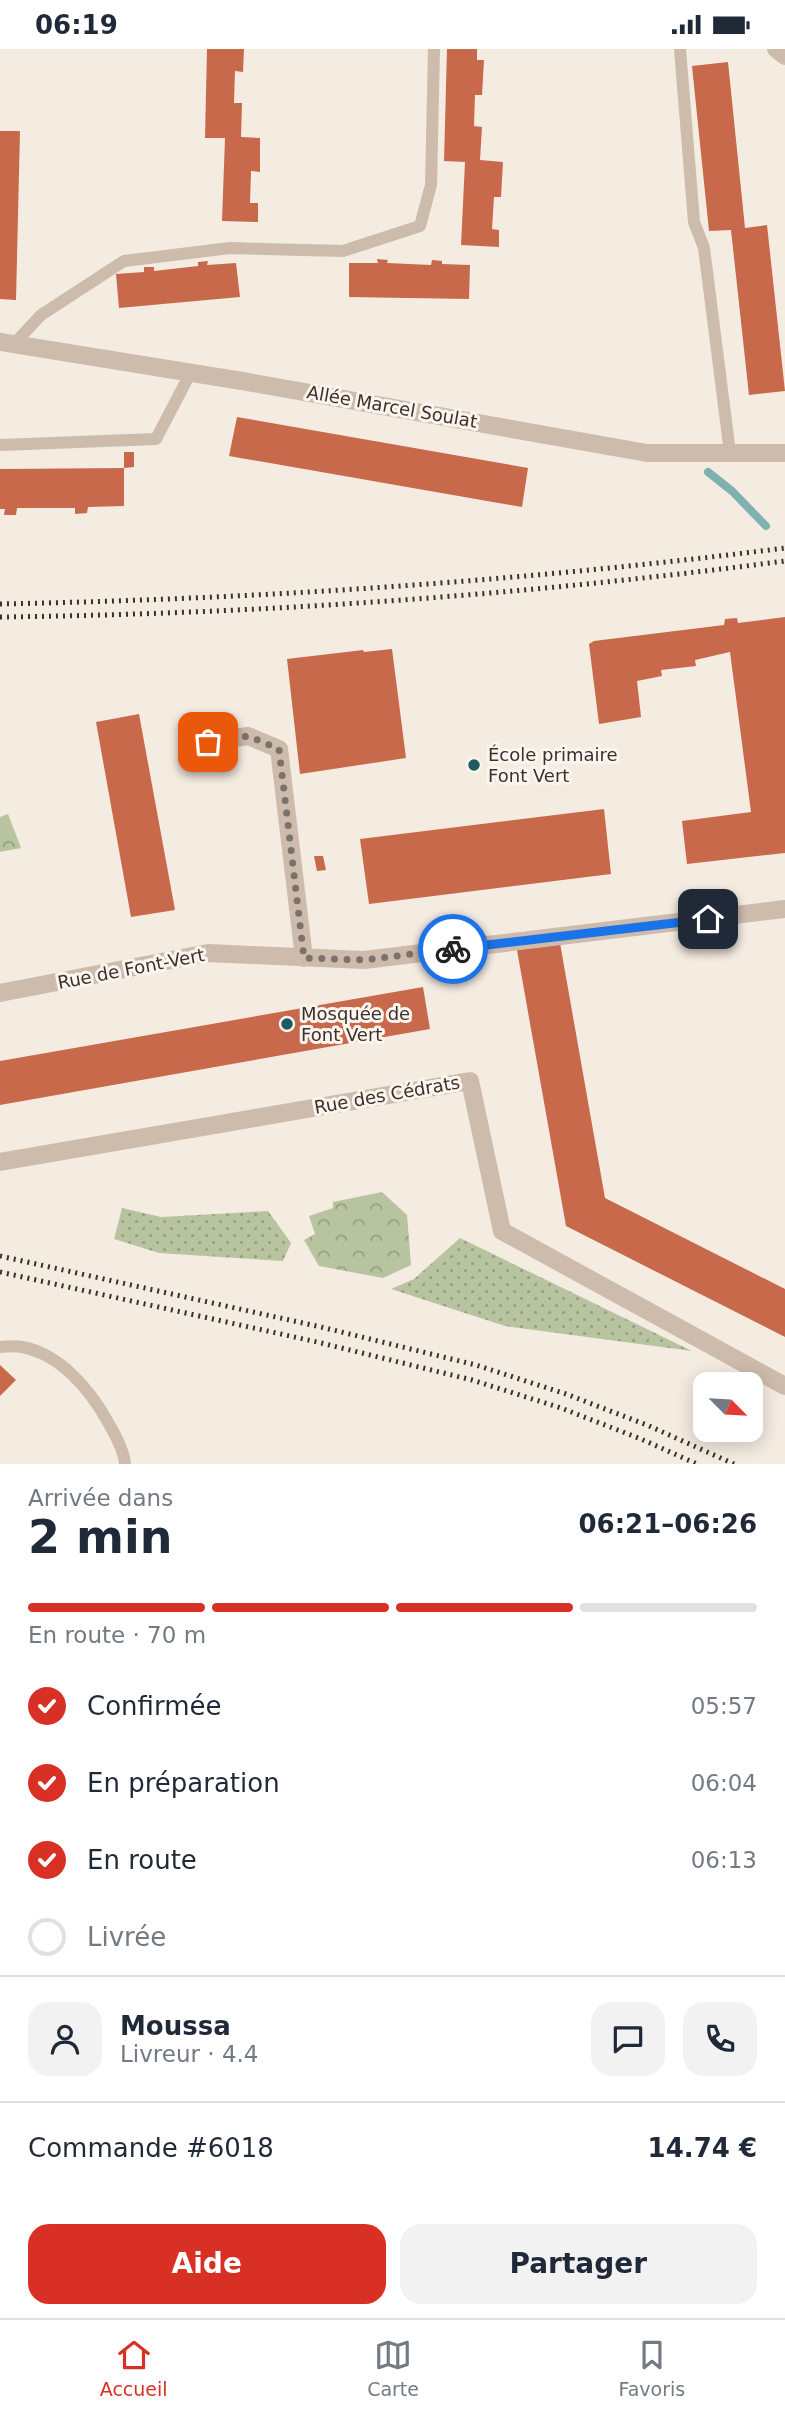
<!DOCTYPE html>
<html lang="fr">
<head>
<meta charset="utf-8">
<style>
	:root { --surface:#fff; --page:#f2f2f3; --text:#1f2937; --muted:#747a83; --line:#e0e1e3; --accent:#d93025 }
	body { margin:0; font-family:"DejaVu Sans",sans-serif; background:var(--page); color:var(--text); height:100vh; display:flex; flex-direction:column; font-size:26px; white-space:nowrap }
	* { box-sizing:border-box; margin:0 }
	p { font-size:23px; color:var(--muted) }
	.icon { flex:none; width:38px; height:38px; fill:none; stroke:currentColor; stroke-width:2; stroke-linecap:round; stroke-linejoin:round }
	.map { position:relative; height:1415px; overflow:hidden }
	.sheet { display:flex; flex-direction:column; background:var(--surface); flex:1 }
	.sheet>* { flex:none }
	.needle { width:46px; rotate:114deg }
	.buttons { position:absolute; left:693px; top:1323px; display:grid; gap:14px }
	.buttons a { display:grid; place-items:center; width:70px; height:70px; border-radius:14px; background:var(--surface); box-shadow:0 4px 18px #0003; font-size:35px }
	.pin { position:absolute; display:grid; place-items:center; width:60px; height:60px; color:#fff; margin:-30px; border-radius:14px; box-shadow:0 4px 10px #0006 }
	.courier { position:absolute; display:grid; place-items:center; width:70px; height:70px; margin:-35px; border:5px solid #1a73e8; border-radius:50%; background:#fff; color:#222; box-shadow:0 2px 9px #0007 }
	.summary em { font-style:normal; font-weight:800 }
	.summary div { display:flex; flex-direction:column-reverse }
	.summary { display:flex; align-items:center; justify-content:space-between; height:119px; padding:0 28px }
	h1 { font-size:46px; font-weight:800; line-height:52px }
	.bar { display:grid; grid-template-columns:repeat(4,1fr); gap:10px 7px; align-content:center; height:84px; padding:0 28px }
	.bar i { height:9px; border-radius:5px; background:var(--line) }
	.bar .selected { background:var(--accent) }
	.bar p { grid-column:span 4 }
	.line { display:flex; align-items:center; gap:18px; padding:0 28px; border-top:2px solid var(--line) }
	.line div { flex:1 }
	.round { display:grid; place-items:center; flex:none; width:74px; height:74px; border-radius:21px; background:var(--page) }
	ol { padding:0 28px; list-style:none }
	li { display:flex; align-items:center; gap:21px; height:77px }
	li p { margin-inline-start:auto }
	li .icon { padding:7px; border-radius:50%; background:var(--accent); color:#fff; stroke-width:4 }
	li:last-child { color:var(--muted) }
	li i { width:38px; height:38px; border:4px solid var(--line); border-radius:50% }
	.action { display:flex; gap:14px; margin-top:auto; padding:14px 28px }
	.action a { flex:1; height:80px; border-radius:21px; background:var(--accent); color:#fff; font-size:28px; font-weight:800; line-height:80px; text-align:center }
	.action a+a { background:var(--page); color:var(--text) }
	.status { display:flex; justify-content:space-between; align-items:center; height:49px; padding:0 35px; background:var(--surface); direction:ltr }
	.status svg { height:19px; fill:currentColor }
	.tab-bar { display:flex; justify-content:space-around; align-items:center; height:98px; border-top:2px solid var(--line); background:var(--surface); font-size:19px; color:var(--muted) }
	.tab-bar a { display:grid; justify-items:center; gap:4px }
	.tab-bar .selected { color:var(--accent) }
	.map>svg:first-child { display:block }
	.forest { fill:url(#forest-crowns) }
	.garden { fill:url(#garden-dots) }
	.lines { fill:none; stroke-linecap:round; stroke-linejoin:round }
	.stream { stroke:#7fb0b2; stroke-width:8 }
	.building { fill:#c8694b }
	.service { stroke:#cdbbac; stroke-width:12 }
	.minor { stroke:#cdbbac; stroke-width:18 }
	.rail { stroke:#3b302b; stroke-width:5; stroke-dasharray:2 5; stroke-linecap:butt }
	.done { stroke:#7c716b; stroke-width:7; stroke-dasharray:0 12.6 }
	.route { stroke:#1a73e8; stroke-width:9 }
	.poi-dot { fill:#1f5a5e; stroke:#fbf5ee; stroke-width:2.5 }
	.labels { text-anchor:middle; stroke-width:6; stroke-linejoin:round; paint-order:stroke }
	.street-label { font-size:18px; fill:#3b302b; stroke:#fbf5ee }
	.poi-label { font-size:18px; fill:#3b302b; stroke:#fbf5ee; text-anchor:start }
</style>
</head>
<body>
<div class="status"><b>06:19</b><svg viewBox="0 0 49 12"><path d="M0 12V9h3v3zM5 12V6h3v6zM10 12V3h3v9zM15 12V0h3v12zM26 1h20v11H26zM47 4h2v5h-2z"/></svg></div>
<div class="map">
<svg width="785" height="1415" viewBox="0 0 785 1415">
	<defs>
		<pattern id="forest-crowns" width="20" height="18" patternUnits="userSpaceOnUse" patternTransform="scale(1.75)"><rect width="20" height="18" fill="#b8c4a0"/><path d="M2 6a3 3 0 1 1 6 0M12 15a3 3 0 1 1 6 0" fill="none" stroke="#97a083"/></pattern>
		<pattern id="garden-dots" width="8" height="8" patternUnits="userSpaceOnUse" patternTransform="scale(1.75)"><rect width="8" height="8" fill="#b8c4a0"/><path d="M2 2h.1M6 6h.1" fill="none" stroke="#97a083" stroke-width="1.8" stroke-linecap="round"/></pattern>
	</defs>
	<rect width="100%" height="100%" fill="#f4ebe1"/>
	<path class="forest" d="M 8,765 L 21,799 L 0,803 L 0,768 Z
		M 382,1143 L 407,1166 L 411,1216 L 383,1229 L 319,1217 L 304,1191 L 315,1185 L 309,1167 L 333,1159 L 333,1153 Z"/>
	<path class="garden" d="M 122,1159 L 161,1168 L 268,1162 L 291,1194 L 283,1212 L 159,1204 L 114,1190 Z
		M 460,1189 L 692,1302 L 505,1277 L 391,1240 L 414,1230 Z"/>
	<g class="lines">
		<path class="stream" d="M 708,423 L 732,442 L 766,477"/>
	</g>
	<path class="building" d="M 207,0 L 244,0 L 243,23 L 235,22 L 234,54 L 242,54 L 241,88 L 260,89 L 260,123 L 251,122 L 250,154 L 258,154 L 258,173 L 222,172 L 225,89 L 205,89 Z
		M 447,0 L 477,0 L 477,11 L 484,11 L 482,46 L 475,46 L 474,77 L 482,78 L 480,111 L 503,113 L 501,148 L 494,148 L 492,180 L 499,181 L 499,198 L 461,196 L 465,113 L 444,112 Z
		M 728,13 L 745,179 L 767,176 L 785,342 L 749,346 L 731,181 L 709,182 L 692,17 Z
		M 0,82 L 20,82 L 16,251 L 0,250 Z
		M 377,210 L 388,211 L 387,214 L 431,216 L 432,211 L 442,212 L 442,215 L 470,216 L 469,250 L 349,248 L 349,214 L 378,214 Z
		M 208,212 L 207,216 L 236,214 L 240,248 L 119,259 L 116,225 L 144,223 L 144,218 L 154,218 L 154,222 L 198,217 L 198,213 Z
		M 237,368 L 528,419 L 522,458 L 229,407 Z
		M 124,403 L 134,403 L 134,418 L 124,419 Z
		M 124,419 L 124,457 L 88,458 L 87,464 L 75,465 L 75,459 L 17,459 L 16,466 L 4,466 L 5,460 L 0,460 L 0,420 Z
		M 785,568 L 785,804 L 687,815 L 682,772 L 751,763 L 730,603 L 695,611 L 696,617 L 661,621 L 662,627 L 637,632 L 641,668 L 599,675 L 589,595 L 594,592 L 724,576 L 725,570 L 737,569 L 738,574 Z
		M 392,600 L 406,709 L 300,725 L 287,610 L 363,601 L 364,603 Z
		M 139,665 L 175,861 L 131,868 L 96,673 Z
		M 604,760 L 611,825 L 369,855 L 360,790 Z
		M 314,807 L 323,807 L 326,821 L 317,822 Z
		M 560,894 L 605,1149 L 785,1240 L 785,1288 L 566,1177 L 517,901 Z
		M 423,938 L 430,980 L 0,1056 L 0,1012 Z
		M 0,1316 L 16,1331 L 0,1347 Z"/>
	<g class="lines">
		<path class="service" d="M 680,0 L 694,173 L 704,199 L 730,404
			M 14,295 L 41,266 L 124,212 L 230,199 L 343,202 L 420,177 L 431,136 L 434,0
			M 0,396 L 156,390 L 191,323
			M 0,1298 C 7,1298 15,1296 22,1298 C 61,1305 91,1342 109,1375 C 116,1387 124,1402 125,1415"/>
		<path class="minor" d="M 776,0 L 785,7
			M 0,293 L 242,332 L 647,404 L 785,404
			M 188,696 L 248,687 L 279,700 L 304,909
			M 0,944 L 208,904 L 364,911 L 785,860
			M 0,1113 L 470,1032 L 502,1182 L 785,1337"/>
		<path class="rail" d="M 0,555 C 262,550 525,532 785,499
			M 0,568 C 262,565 525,546 785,512
			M 0,1207 L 321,1278 L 476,1316 L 566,1345 L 647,1376 L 734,1415
			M 0,1223 L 317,1293 L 472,1331 L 561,1359 L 641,1390 L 697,1415"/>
	</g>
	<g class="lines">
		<path class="done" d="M 208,693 L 248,687 L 279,700 L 304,909 L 364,911 L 453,900"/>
		<path class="route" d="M 453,900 L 708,870"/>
	</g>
	<g class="poi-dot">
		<circle cx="474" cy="716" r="7"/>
		<circle cx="287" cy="975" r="7"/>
	</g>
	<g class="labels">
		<g class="street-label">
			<text transform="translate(392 358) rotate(10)" y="6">Allée Marcel Soulat</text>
			<text transform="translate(131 920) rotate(-11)" y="6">Rue de Font-Vert</text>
			<text transform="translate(387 1046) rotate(-10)" y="6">Rue des Cédrats</text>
		</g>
		<g class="poi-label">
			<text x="488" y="712">École primaire<tspan x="488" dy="21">Font Vert</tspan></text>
			<text x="301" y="971">Mosquée de<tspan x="301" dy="21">Font Vert</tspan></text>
		</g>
	</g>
</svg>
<div class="buttons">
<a><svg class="needle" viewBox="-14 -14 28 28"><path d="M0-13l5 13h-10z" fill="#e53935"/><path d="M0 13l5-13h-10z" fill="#747a83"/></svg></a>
</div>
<div class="pin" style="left:208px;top:693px;background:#ea580c"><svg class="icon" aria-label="bag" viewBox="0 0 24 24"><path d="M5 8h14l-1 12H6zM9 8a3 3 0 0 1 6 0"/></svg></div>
<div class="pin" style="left:708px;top:870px;background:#1f2937"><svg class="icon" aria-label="home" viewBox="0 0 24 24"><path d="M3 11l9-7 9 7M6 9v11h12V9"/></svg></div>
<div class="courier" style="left:453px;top:900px"><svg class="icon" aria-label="bike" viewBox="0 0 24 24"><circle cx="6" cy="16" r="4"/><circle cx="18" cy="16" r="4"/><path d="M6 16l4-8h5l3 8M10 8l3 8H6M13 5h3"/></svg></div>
</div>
<section class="sheet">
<div class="summary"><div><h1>2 min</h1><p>Arrivée dans</p></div><em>06:21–06:26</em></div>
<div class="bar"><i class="selected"></i><i class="selected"></i><i class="selected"></i><i></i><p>En route · 70 m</p></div>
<ol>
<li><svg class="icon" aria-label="check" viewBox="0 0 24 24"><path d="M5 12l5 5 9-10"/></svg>Confirmée<p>05:57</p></li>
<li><svg class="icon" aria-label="check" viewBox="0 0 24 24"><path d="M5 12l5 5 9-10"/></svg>En préparation<p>06:04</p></li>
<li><svg class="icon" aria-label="check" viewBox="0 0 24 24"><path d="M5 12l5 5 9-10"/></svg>En route<p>06:13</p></li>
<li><i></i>Livrée</li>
</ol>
<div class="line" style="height:126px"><a class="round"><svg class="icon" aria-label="person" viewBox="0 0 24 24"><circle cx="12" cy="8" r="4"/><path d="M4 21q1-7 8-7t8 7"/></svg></a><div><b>Moussa</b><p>Livreur · 4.4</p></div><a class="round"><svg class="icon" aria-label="chat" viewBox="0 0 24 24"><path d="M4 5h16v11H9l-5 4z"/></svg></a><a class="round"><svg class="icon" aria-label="phone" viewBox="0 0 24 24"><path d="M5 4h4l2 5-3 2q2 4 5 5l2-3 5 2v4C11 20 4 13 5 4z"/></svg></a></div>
<div class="line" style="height:91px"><div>Commande #6018</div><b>14.74 €</b></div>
<div class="action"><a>Aide</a><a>Partager</a></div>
</section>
<nav class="tab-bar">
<a class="selected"><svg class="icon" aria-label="home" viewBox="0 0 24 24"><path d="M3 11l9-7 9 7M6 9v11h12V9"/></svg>Accueil</a>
<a><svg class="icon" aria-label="map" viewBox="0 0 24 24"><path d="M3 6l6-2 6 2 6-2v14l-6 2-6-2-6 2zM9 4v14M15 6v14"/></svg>Carte</a>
<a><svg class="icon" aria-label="saved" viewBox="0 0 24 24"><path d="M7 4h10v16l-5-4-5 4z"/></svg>Favoris</a>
</nav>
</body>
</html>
